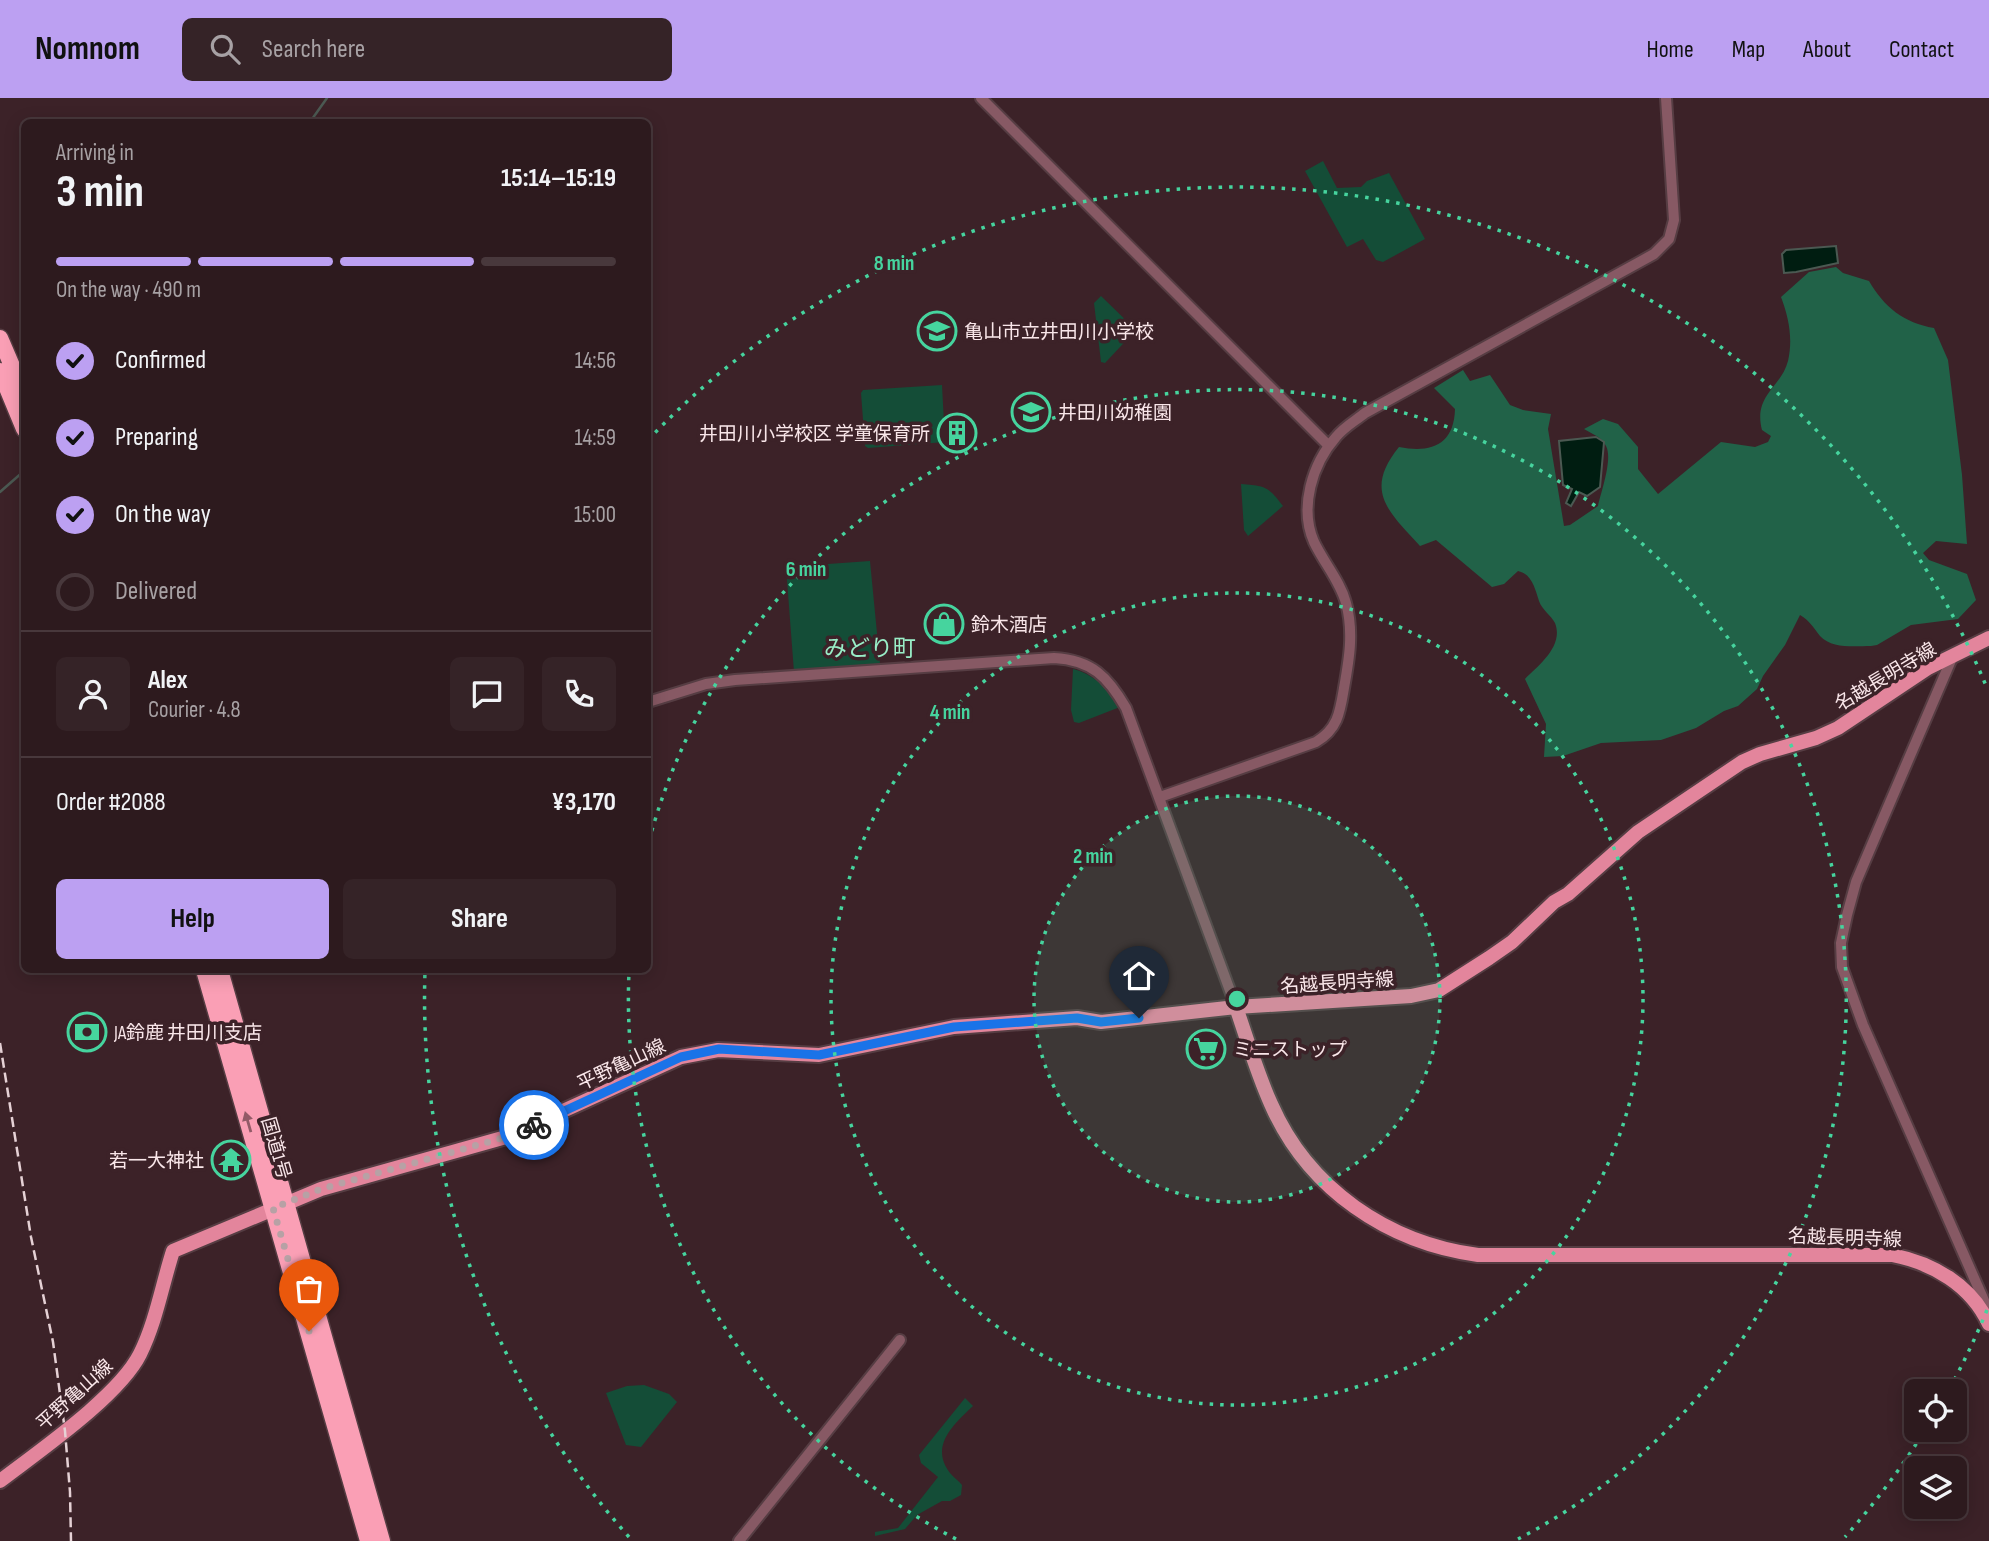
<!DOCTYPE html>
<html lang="en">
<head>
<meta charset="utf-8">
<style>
	:root { --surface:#2d1a1e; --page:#352327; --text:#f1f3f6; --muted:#a7a1a4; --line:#48383c; --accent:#bca0f2 }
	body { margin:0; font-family:"Sofia Sans Condensed","Noto Sans JP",sans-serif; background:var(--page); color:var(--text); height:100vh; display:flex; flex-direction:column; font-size:26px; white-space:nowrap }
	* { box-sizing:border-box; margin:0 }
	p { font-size:23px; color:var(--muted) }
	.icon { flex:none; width:38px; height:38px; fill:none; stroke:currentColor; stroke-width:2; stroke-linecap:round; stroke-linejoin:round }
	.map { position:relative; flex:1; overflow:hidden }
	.sheet { position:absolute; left:21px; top:21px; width:630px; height:854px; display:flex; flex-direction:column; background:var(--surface); border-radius:10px; box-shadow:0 4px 18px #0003,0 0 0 2px var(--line) }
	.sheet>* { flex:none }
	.buttons { position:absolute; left:1904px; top:1281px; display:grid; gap:14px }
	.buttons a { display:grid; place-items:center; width:63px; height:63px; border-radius:10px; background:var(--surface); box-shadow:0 4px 18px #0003,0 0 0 2px var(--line); font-size:35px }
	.pin { position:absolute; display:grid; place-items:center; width:60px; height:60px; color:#fff; margin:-72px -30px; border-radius:50% 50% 50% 0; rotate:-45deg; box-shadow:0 0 7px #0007 }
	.pin .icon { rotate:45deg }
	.courier { position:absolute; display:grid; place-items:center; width:70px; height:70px; margin:-35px; border:5px solid #1a73e8; border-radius:50%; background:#fff; color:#222; box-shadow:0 2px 9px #0007 }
	.summary em { font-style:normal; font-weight:700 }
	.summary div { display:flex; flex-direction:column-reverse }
	.summary { display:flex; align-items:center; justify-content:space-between; height:119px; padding:0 35px }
	h1 { font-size:46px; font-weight:700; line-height:52px }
	.bar { display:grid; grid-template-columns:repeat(4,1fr); gap:10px 7px; align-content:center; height:84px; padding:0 35px }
	.bar i { height:9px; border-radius:5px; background:var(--line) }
	.bar .active { background:var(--accent) }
	.bar p { grid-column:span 4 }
	.line { display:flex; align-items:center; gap:18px; padding:0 35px; border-top:2px solid var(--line) }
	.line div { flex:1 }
	.round { display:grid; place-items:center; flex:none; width:74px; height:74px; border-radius:10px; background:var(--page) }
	ol { padding:0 35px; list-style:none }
	li { display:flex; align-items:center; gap:21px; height:77px }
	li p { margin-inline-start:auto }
	li .icon { padding:7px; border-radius:50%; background:var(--accent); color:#111; stroke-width:4 }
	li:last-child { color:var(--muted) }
	li i { width:38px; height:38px; border:4px solid var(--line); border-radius:50% }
	.button { display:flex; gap:14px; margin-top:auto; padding:14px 35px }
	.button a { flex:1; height:80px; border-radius:10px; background:var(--accent); color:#111; font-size:28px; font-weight:700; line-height:80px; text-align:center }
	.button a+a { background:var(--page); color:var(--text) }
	header { display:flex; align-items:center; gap:42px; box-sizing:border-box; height:98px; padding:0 35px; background:var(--accent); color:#111 }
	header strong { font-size:33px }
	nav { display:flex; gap:38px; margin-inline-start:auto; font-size:24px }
	.search { width:490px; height:63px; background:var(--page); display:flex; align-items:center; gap:18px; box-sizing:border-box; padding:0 24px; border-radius:10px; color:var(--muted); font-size:26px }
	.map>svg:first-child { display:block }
	.green { fill:#144d37 }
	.forest { fill:#216248 }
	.water { fill:#001d11; stroke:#4b5952; stroke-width:2 }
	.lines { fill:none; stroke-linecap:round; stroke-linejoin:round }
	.stream { stroke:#4b5952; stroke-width:2.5 }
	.minor-casing { stroke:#563d43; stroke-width:14 }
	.major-casing { stroke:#563d43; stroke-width:18 }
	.highway-casing { stroke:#563d43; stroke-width:19 }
	.minor { stroke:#875964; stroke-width:10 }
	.major { stroke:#e3859c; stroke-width:14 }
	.highway { stroke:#fa9fb5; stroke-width:16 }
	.rail { stroke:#e5d1d5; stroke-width:2.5; stroke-dasharray:10 5; stroke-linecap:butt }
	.oneway { fill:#925a67 }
	.done { stroke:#b7a1a5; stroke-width:7; stroke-dasharray:0 12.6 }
	.route { stroke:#1a73e8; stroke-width:9 }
	.ring { fill:none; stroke:#46d49e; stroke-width:3.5; stroke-dasharray:3.5 7 }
	.labels { text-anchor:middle; stroke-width:7; stroke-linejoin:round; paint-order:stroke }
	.poi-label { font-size:19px; fill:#f9e6e9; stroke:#3c2228; text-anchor:start }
	.street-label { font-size:19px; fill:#f9e6e9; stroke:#3c2228 }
	.quarter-label { font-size:23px; fill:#99eec7; stroke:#3c2228 }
	.centre { fill:#46d49e; stroke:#3c2228; stroke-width:3.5 }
	.ring-label { font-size:21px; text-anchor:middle; font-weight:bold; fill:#46d49e; stroke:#3c2228; stroke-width:7; stroke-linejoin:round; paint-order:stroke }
</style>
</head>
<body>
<header>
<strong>Nomnom</strong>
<div class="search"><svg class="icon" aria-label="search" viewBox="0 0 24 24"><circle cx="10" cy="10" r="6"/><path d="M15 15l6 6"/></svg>Search here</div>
<nav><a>Home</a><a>Map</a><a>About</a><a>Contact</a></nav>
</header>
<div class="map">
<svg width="1989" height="1443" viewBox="0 0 1989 1443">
	<rect width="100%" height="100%" fill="#3c2228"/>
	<path class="green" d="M 1323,63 L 1337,90 L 1361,89 L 1367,83 L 1389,75 L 1425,141 L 1383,164 L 1376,162 L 1363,141 L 1347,149 L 1305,73 Z
		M 1101,198 L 1136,232 L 1105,265 L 1101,264 L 1094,205 Z
		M 942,287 L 945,344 L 868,350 L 865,348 L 861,295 L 863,292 Z
		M 1241,386 C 1265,388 1268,388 1283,408 L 1248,438 L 1244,432 Z
		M 870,463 L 880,566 L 794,574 L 786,469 Z
		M 1073,571 C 1093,576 1110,591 1120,609 L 1079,625 L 1074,624 L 1071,612 Z
		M 644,1287 L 669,1296 L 677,1304 L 641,1349 L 626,1347 L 606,1295 L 627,1288 Z
		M 965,1300 L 973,1308 C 954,1326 929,1348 950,1375 C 954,1380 958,1382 962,1387 L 961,1397 L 950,1403 L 942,1403 L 917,1417 L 905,1431 L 875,1438 L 875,1434 L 898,1430 L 938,1379 L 921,1365 L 919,1357 Z"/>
	<path class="forest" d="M 1836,169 L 1843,175 L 1869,183 C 1884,209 1904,225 1934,230 L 1948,262 L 1962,377 L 1967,446 L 1936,443 L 1923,455 L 1929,462 L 1967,476 L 1976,502 L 1958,521 L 1911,527 L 1877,547 L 1871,548 C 1854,548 1832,551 1820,538 C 1813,529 1810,523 1800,517 L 1785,547 L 1763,578 L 1757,591 L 1738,608 L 1724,613 L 1696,630 L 1661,642 L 1601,645 L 1563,658 L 1544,659 L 1546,626 L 1525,581 C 1539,567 1564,548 1555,525 C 1551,517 1542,512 1539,503 C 1535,491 1532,476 1518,473 L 1504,486 L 1492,489 L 1436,442 L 1420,448 C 1389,414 1363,393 1399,349 C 1430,355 1454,348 1455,311 L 1434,290 L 1463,272 L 1470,283 L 1490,277 L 1510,307 L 1523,312 L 1551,316 L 1548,331 L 1564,428 L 1570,427 L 1598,408 C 1601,394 1613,361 1606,348 C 1602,339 1592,336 1584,331 L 1603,321 L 1618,326 L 1638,349 L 1638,371 L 1658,396 L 1721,344 L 1755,349 L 1768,344 L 1771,338 L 1762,332 C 1753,297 1781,290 1788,263 C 1793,241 1789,220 1781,199 L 1809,174 Z"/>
	<path class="water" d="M 1836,148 L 1838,165 L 1796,174 L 1784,175 L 1782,156 L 1786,152 Z
		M 1596,339 L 1604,344 L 1600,389 L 1587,398 L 1579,394 L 1571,408 L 1566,405 L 1572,391 L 1563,387 L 1559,343 Z"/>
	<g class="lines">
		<path class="stream" d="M 310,24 L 327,0
			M 0,394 L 24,373"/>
		<defs>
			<path id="minor" d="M 981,0 L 1329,348
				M 1952,560 L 1882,723 L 1856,784 L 1847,817 L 1841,845 L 1842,869 L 1863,927 L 1989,1214
				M 648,604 L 706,586 L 735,582 L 1054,560 C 1092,562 1108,579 1126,610 L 1236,909
				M 1160,699 L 1316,644 C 1338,631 1340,614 1344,590 C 1349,562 1354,534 1346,505 C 1340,483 1324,465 1314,444 C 1299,410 1312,366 1336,339 C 1344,329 1355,323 1365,315 L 1654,156 L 1669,141 L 1674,122 L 1666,0
				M 739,1443 L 900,1242"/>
			<path id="major" d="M 1236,909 C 1247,941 1257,975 1271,1006 C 1308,1091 1388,1145 1478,1157 L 1892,1157 C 1933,1165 1971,1187 1989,1226
				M 0,1383 C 39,1353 119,1298 140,1256 C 156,1224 162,1187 173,1153 L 321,1091 L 506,1039 L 681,959 L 718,952 L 819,957 L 954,929 L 1077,920 L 1101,924 L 1236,909 L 1411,898 L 1439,892 L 1489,860 L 1512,844 L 1554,804 L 1568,796 L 1638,734 L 1742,664 L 1760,656 L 1816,640 L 1838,630 L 1928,570 L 1989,540"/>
			<path id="highway" d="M 0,240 L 24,296
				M 0,273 L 24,331
				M 204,872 L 368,1443
				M 220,872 L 382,1443"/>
		</defs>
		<use href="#minor" class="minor-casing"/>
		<use href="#major" class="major-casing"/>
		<use href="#highway" class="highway-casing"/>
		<use href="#minor" class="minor"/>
		<use href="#major" class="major"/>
		<use href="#highway" class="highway"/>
		<path class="rail" d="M 0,945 L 31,1139 L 53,1244 L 65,1333 L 70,1394 L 71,1443"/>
	</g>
	<defs><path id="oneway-solid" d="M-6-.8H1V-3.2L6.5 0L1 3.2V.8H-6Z" transform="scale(1.75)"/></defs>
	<use class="oneway" href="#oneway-solid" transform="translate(248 1024) rotate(-106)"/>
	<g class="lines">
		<path class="done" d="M 309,1233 L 273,1110 L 321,1091 L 506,1039 L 534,1027"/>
		<path class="route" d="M 534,1027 L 681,959 L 719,951 L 819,957 L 954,929 L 1077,920 L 1101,924 L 1139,920"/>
	</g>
	<circle cx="1237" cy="901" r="203" fill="#46d49e" fill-opacity=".12"/>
	<g class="ring">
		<circle cx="1237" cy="901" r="203"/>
		<circle cx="1237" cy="901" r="406"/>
		<path d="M956 1441A609 609 0 0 1 629 874M649 743A609 609 0 1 1 1518 1441"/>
		<path d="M1987 1212A812 812 0 0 1 1951 1288M1922 1337A812 812 0 0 1 1845 1439M629 1439A812 812 0 0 1 425 873M648 342A812 812 0 0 1 1987 590"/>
	</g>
	<defs>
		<symbol id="school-ring" viewBox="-11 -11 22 22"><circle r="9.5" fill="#3c2228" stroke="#46d49e" stroke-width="1.5"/><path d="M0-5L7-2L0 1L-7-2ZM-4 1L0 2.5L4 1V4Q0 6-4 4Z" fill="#46d49e"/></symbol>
		<symbol id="building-ring" viewBox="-11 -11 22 22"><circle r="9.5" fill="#3c2228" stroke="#46d49e" stroke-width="1.5"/><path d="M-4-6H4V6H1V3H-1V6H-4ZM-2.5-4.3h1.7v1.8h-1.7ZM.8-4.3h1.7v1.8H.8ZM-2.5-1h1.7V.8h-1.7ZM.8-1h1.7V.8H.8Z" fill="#46d49e"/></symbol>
		<symbol id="shop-ring" viewBox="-11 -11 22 22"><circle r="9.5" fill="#3c2228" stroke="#46d49e" stroke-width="1.5"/><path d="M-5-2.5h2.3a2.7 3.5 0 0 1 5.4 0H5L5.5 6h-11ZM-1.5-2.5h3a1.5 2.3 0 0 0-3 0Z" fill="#46d49e"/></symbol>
		<symbol id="bank-ring" viewBox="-11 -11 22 22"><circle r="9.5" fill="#3c2228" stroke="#46d49e" stroke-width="1.5"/><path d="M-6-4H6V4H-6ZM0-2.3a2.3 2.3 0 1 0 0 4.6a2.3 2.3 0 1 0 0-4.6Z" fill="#46d49e"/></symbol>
		<symbol id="supermarket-ring" viewBox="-11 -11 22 22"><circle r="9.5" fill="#3c2228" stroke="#46d49e" stroke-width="1.5"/><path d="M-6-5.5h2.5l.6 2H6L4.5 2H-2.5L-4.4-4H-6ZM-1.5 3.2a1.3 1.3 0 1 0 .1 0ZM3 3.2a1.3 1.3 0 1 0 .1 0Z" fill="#46d49e"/></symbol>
		<symbol id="temple-ring" viewBox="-11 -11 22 22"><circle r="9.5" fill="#3c2228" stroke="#46d49e" stroke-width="1.5"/><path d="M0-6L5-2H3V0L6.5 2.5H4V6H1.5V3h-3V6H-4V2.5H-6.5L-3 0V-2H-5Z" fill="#46d49e"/></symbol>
	</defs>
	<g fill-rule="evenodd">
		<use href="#school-ring" x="915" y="211" width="44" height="44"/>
		<use href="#school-ring" x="1009" y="292" width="44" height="44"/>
		<use href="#building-ring" x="935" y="313" width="44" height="44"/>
		<use href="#shop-ring" x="922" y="504" width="44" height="44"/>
		<use href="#bank-ring" x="65" y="912" width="44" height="44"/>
		<use href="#supermarket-ring" x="1184" y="929" width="44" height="44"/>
		<use href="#temple-ring" x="209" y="1040" width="44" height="44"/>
	</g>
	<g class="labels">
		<g class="poi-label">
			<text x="964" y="240">亀山市立井田川小学校</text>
			<text x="1058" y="321">井田川幼稚園</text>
			<text x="930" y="342" text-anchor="end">井田川小学校区 学童保育所</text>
			<text x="971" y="533">鈴木酒店</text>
			<text x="114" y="941">JA鈴鹿 井田川支店</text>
			<text x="1233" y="958">ミニストップ</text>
			<text x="204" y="1069" text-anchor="end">若一大神社</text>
		</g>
		<g class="street-label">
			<text transform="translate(1885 578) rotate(-31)" y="7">名越長明寺線</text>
			<text transform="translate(1337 884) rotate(-4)" y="7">名越長明寺線</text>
			<text transform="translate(621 966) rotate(-25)" y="7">平野亀山線</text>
			<text transform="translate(277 1050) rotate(74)" y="7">国道1号</text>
			<text transform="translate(1845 1139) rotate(2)" y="7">名越長明寺線</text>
			<text transform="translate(74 1296) rotate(-42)" y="7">平野亀山線</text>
		</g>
		<g class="quarter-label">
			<text x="870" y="558">みどり町</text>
		</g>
	</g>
	<circle cx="1237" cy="901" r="10" class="centre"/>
	<g class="ring-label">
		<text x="894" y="172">8 min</text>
		<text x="806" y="478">6 min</text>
		<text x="950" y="621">4 min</text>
		<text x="1093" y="765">2 min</text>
	</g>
</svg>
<div class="buttons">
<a><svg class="icon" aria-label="locate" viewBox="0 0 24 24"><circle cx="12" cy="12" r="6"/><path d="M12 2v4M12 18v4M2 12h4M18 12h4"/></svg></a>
<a><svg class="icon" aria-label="layers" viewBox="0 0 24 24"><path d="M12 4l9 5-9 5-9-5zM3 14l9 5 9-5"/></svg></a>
</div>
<div class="pin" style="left:309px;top:1233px;background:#ea580c"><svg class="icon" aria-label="bag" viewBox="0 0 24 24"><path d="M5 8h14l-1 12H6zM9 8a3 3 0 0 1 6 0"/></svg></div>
<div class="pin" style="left:1139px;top:920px;background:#1f2937"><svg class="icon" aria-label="home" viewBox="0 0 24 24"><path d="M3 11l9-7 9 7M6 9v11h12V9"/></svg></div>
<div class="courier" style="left:534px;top:1027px"><svg class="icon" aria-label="bike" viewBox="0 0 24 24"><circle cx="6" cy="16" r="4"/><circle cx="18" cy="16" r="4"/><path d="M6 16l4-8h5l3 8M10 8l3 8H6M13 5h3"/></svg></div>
<section class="sheet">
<div class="summary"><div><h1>3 min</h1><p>Arriving in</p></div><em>15:14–15:19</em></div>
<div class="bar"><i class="active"></i><i class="active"></i><i class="active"></i><i></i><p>On the way · 490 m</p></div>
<ol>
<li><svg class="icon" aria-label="check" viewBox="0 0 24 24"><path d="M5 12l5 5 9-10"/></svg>Confirmed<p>14:56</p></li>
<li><svg class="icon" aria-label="check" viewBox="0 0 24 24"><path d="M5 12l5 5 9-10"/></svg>Preparing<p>14:59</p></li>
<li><svg class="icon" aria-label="check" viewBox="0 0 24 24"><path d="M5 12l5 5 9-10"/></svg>On the way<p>15:00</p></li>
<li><i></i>Delivered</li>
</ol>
<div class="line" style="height:126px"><a class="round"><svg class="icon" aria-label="person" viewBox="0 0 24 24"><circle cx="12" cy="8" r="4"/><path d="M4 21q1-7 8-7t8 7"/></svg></a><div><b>Alex</b><p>Courier · 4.8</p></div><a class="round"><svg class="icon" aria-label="chat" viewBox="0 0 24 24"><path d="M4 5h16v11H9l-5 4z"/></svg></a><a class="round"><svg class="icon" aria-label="phone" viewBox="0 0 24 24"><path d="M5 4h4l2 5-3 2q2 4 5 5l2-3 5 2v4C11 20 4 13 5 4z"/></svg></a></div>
<div class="line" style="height:91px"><div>Order #2088</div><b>¥3,170</b></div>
<div class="button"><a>Help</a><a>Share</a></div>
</section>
</div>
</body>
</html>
